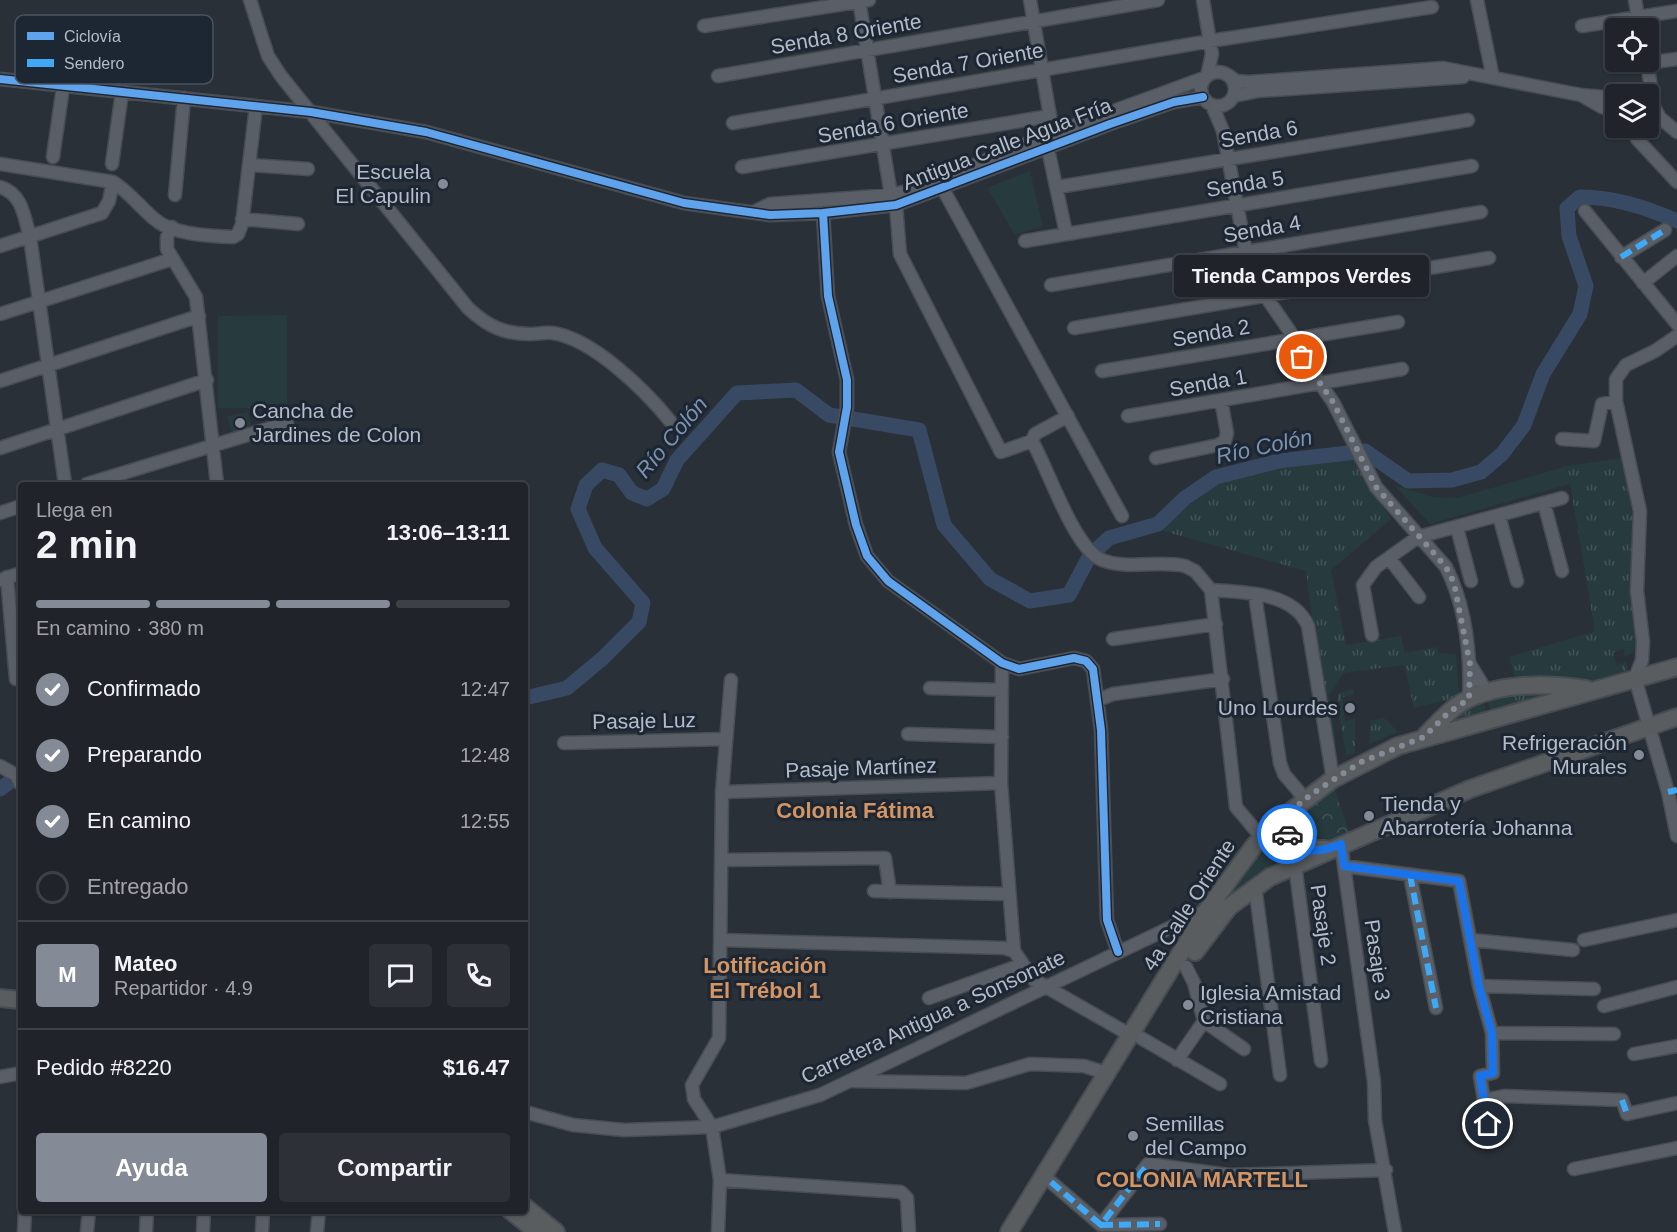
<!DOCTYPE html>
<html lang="es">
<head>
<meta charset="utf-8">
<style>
	:root { --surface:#20242a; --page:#2d3036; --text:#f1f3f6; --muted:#a2a4a8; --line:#3d4147; --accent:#848b96 }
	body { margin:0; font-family:Helvetica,sans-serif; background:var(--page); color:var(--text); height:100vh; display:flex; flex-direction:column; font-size:22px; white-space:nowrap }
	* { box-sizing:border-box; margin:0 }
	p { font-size:20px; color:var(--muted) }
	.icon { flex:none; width:33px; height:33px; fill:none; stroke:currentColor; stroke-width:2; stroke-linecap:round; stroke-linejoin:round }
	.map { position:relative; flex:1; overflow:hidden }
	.sheet { position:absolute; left:18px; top:482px; width:510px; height:732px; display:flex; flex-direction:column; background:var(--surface); border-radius:6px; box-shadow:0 2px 4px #0004,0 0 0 2px var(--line) }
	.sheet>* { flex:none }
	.buttons { position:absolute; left:1605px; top:18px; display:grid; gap:12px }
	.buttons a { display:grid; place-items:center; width:54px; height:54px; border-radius:6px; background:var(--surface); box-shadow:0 2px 4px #0004,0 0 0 2px var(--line); font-size:30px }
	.pin { position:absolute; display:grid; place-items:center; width:51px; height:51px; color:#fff; margin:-26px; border:3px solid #fff; border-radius:50%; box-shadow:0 2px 6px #0007 }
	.courier { position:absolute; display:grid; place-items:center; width:60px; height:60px; margin:-30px; border:4px solid #1a73e8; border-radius:50%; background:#fff; color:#222; box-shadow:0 2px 8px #0007 }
	.bubble { position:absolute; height:42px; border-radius:6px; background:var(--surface); box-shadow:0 2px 4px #0004,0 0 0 2px var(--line); font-size:20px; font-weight:700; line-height:42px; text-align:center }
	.summary em { font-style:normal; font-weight:700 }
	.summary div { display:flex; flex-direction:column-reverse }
	.summary { display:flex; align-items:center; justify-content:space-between; height:102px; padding:0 18px }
	h1 { font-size:39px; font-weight:700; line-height:45px }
	.bar { display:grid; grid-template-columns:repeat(4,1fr); gap:9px 6px; align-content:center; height:72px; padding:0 18px }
	.bar i { height:8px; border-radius:4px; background:var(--line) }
	.bar .on { background:var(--accent) }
	.bar p { grid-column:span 4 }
	.line { display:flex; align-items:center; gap:15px; padding:0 18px; border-top:2px solid var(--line) }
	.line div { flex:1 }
	.round { display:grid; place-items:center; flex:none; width:63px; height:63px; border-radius:6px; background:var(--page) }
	ol { padding:0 18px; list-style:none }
	li { display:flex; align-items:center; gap:18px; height:66px }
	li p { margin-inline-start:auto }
	li .icon { padding:6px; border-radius:50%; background:var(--accent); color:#fff; stroke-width:4 }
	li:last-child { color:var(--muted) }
	li i { width:33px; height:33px; border:3px solid var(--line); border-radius:50% }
	.cta { display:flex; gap:12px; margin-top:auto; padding:12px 18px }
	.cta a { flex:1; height:69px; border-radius:6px; background:var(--accent); color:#fff; font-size:24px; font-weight:700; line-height:69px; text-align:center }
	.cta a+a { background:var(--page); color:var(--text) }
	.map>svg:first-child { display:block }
	.grass { fill:url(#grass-tufts) }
	.forest { fill:url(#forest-crowns) }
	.green { fill:#273a3e }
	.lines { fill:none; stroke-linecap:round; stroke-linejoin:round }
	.river { stroke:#384963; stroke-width:15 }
	.minor-casing { stroke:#484c53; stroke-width:15 }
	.highway-casing { stroke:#474c53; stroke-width:20 }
	.minor { stroke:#5a5e66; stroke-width:12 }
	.highway { stroke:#5a5d60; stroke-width:16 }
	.quiet { stroke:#3fa9f5; stroke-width:6; stroke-dasharray:12 6; stroke-linecap:butt }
	.cycleway-casing { stroke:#1d2633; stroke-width:11 }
	.cycleway { stroke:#60a3ed; stroke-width:8 }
	.done { stroke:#848b96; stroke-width:6; stroke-dasharray:0 10.8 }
	.route { stroke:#1a73e8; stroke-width:8 }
	.poi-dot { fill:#848b96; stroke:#1d2633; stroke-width:2 }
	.labels { text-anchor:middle; stroke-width:6; stroke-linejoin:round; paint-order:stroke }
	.street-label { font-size:21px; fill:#b4bcc9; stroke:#1d2633 }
	.poi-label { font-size:21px; fill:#b4bcc9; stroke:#1d2633; text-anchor:start }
	.water-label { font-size:22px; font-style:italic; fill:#7c92b1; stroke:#1d2633 }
	.neighbourhood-label { font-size:22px; font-weight:bold; fill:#d59563; stroke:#1d2633 }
	.key { fill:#1d2633; stroke:#4a5360; stroke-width:1.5 }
	.key-label { font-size:16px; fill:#b4bcc9 }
</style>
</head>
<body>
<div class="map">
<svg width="1677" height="1232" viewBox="0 0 1677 1232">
	<defs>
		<pattern id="grass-tufts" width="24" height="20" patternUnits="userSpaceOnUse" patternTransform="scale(1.5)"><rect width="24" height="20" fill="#273a3e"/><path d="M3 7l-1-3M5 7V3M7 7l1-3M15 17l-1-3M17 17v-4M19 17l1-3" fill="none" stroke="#445559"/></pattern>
		<pattern id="forest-crowns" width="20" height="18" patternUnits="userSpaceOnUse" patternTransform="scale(1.5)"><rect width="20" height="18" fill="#273a3e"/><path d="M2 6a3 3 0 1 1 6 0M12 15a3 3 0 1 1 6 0" fill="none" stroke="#445559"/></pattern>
	</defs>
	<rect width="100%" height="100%" fill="#2a3038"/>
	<path class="grass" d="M 1355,458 L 1371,489 L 1391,519 L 1331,570 L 1346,645 L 1401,636 L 1405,653 L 1437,647 L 1438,653 L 1456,654 L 1459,697 L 1414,708 L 1404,665 L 1343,673 L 1329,696 L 1336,743 L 1329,745 L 1306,571 L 1159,530 L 1219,481 L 1279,465 Z
		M 1622,458 L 1636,533 L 1638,640 L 1633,653 L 1625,656 L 1623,649 L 1613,653 L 1617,665 L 1626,662 L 1627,672 L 1594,682 L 1515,678 L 1509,657 L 1595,631 L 1567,466 Z
		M 1354,689 L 1354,695 L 1342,697 L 1345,721 L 1355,719 L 1355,753 L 1346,755 L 1337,701 L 1339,693 Z
		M 1516,693 L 1555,695 L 1492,717 L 1488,701 Z
		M 1484,703 L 1487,718 L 1445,725 L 1463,710 Z
		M 1384,718 L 1398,732 L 1369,744 L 1371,720 Z"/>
	<path class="forest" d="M 1334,788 L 1351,837 L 1330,847 L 1300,844 C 1281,824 1319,798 1334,788 Z
		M 1282,826 L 1284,833 L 1309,856 L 1226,901 L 1223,899 L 1238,875 Z"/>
	<path class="green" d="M 1030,171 L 1043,226 L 1015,235 L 987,188 Z
		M 1281,252 L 1291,288 L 1271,293 L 1256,258 Z
		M 287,315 L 287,408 L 218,408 L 218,316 Z
		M 248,412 L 252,429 L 232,435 L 227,416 Z
		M 1567,466 L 1570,484 L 1430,524 L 1394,485 L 1433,497 L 1457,498 Z"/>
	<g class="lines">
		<path class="river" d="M 525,698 L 567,688 L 603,658 L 639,622 L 643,603 L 595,548 L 578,509 L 586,485 L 602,470 L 619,475 L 632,493 L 647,499 L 663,489 L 677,460 L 737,393 L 796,390 L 829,415 L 919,430 L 944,525 L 990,579 L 1030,601 L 1069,595 L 1089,557 L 1109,538 L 1158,524 L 1185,498 L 1216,477 L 1279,461 L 1365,451 L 1408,481 L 1452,480 L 1481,472 L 1502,454 L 1524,425 L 1543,374 L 1580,314 L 1586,286 L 1569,236 L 1567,208 L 1580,197 C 1614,197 1645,207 1677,221
			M 0,789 L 21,774"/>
		<defs>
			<path id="minor" d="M 250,0 L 268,56 L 281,76 L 468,308 C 487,326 504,334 530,334 C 537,334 546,332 553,333 C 593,339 645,390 670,421
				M 859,0 L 891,195 L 896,205 L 900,254 L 1001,452 L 1032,441 L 1035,434 L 1068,416
				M 1030,0 L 1050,116 L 1051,134 L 1048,149 L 1066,233
				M 1203,0 L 1212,54 L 1207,76
				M 1477,0 L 1493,78
				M 1635,0 L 1640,28
				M 704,26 L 869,0
				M 1582,26 L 1677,11
				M 1647,62 L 1654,107 L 1660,118 L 1677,132
				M 1647,63 L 1677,59
				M1201 89a17 17 0 1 1 34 0a17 17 0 1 1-34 0Z
				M 1228,75 L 1236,81 L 1248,82 L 1443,68 L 1581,95 L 1602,107 L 1616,111
				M 718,76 L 1158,0
				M 0,79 L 311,112 L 426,132 L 684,203 L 770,215 L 823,213 L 896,205 L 1110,124 L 1174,102 L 1203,97
				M 1581,95 L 1616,98
				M 1234,96 L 1258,91 L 1463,77
				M 1212,105 L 1223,131 L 1246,252 L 1260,288 L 1295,339 L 1302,357 L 1333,402 L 1376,487 L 1446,567 C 1466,607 1471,655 1469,699
				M 733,123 L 1210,41 L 1432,7
				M 1637,139 L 1677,182
				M 53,157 L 63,87
				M 0,164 L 113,182 C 132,193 146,216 163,225 C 184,235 211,236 233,237 L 238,234 L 242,224 L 256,106
				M 112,164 L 122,92
				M 249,165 L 308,169
				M 742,167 L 1050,116
				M 0,187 C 23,194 24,217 30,237 L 65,484
				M 1058,187 L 1468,120
				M 943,189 L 1122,516
				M 175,195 L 184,98
				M 1585,211 L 1677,324
				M 754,212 L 770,204 L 891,195 L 915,189 L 1051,134 L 1204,78
				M 823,213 L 828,296 L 847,380 L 847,407 L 839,452 L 856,525 L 867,556 L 888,581 L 1002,663 L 1019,669 L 1074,658 L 1086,661 L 1093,669 L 1101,730 L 1107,920 L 1118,952
				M 242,219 L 298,224
				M 172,227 L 167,237 L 167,249 L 196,297 L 217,484
				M 1025,241 L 1472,166
				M 0,246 L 102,213 L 109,201 L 113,182
				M 1621,257 L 1665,230
				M 1643,283 L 1677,256
				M 1051,285 L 1481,212
				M 0,314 L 172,259
				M 1074,328 L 1489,258
				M 1677,336 L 1655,351 L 1626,365 L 1616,379 L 1616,401 L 1640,511 L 1637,591 L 1643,642 L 1642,660 L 1635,678 L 1668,792 L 1677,836
				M 1102,371 L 1398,322
				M 0,381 L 199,316
				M 1128,416 L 1402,369
				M 1562,439 L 1594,441 L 1602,404 L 1616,401
				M 1032,441 C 1048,468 1074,549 1102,560 C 1127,570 1159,560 1185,566 L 1195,571 L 1211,590
				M 0,448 L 207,380
				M 1156,458 L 1218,445 L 1225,441 L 1227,433 L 1221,400
				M 87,484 L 287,423
				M 1544,503 L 1562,571
				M 0,513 L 21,506
				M 1499,516 L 1517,581
				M 1457,528 L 1471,581
				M 1389,558 L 1419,597
				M 7,577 L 16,679
				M 0,580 L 21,573
				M 1255,595 L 1280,763 L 1284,774 L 1305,799
				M 1372,635 L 1363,585 L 1376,567 L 1418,537 L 1562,498
				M 1113,639 L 1216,624
				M 1002,663 L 1001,783 L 1014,951 L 1034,980 L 1132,1036
				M 1470,664 L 1488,694
				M 930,688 L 1002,690
				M 1098,700 L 1113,694 L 1223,679
				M 908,734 L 1002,737
				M 564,743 L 726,739
				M 0,766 L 16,775 L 21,785
				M 722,792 L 1001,783
				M 1262,838 L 1236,807 L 1211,590 C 1243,592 1294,592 1308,626 L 1333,779
				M 1341,844 L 1374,1082 L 1375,1120 L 1395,1232
				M 721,860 L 885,858 L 890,892
				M 1295,865 L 1321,1061
				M 1344,866 L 1459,881 L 1479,986 L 1492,1033 L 1493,1073 L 1480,1076 L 1488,1124
				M 1410,875 L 1436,1008
				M 1255,886 L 1280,1075
				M 874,891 L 1009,894
				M 721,940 L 1004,948 L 1014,951
				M 1471,940 L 1573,950
				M 1584,940 L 1677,920
				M 1186,967 L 1194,983 L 1204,1021 L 1244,1049
				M 1479,986 L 1594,989
				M 929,998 L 1021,965
				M 1604,1006 L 1677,987
				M 1492,1033 L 1614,1034
				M 1141,1038 L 1220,1084
				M 1634,1054 L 1677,1046
				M 1177,1060 L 1204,1021
				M 0,1077 L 21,1073
				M 853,1081 L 966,1083 L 1030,1064 L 1084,1066 L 1109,1074
				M 1485,1100 L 1504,1096 L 1622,1100 L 1627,1114 L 1677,1103
				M 525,1112 L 573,1125 L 624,1130 L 712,1127 L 820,1095 L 1207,910
				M 1574,1169 L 1677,1148
				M 720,1180 L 901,1192 L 907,1198 L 909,1232
				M 1051,1182 L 1101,1225 L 1148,1164 L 1229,1175 L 1386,1170
				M 1101,1225 L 1160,1224
				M 24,1232 L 25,1210
				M 87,1232 L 89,1210
				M 146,1232 L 147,1210
				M 203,1232 L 204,1210
				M 262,1232 L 263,1210
				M 317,1232 L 319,1210
				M 718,1232 L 720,1180 L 712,1127 L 694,1099 L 692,1085 L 719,1038 L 722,792 L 731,680"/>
			<path id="highway" d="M 1426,735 C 1437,724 1448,711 1461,703 C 1496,682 1548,683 1586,689
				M 1299,806 L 1287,832 L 1287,843 L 1302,849 L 1325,849
				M 1195,952 L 1229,907 L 1270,877 L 1470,789 L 1677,717
				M 0,998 L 21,1000
				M 525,1207 L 556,1232
				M 510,1210 L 537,1232
				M 1009,1232 L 1207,910 L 1254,846 L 1278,821 L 1333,779 L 1398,746 L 1677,667"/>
		</defs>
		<use href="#minor" class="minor-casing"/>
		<use href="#highway" class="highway-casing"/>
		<use href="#minor" class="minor"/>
		<use href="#highway" class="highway"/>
		<path class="quiet" d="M 1621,257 L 1665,230
			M 1668,792 L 1677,790
			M 1410,875 L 1436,1008
			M 1622,1100 L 1627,1114
			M 1051,1182 L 1101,1225 L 1148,1164
			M 1101,1225 L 1160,1224"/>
		<defs>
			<path id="cycleway" d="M 0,79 L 311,112 L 426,132 L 684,203 L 770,215 L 823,213 L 896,205 L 1110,124 L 1174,102 L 1203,97
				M 823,213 L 828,296 L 847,380 L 847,407 L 839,452 L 856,525 L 867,556 L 888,581 L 1002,663 L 1019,669 L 1074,658 L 1086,661 L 1093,669 L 1101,730 L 1107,920 L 1118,952"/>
		</defs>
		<use href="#cycleway" class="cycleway-casing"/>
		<use href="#cycleway" class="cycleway"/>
	</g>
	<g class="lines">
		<path class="done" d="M 1287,834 L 1300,803 L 1319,789 L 1361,762 L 1424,737 L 1449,712 L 1469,699 L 1470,664 L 1454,583 L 1446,567 L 1376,487 L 1333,402 L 1302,357"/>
		<path class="route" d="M 1287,834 L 1287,843 C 1300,855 1325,851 1341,844 L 1344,866 L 1459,881 L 1479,986 L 1492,1033 L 1493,1073 L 1480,1076 L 1488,1124"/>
	</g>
	<g class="poi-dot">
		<circle cx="443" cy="184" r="6"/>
		<circle cx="240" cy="423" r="6"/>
		<circle cx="1350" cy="708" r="6"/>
		<circle cx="1639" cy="755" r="6"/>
		<circle cx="1369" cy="816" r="6"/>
		<circle cx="1188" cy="1005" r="6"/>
		<circle cx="1133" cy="1136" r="6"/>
	</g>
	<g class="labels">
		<g class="street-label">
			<text transform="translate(846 34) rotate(-10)" y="7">Senda 8 Oriente</text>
			<text transform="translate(968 63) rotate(-10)" y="7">Senda 7 Oriente</text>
			<text transform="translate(893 123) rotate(-10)" y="7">Senda 6 Oriente</text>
			<text transform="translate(1259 134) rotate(-10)" y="7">Senda 6</text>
			<text transform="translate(1007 144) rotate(-21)" y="7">Antigua Calle Agua Fría</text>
			<text transform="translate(1245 184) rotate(-9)" y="7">Senda 5</text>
			<text transform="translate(1262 229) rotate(-10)" y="7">Senda 4</text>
			<text transform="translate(1211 333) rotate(-10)" y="7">Senda 2</text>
			<text transform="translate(1208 383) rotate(-10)" y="7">Senda 1</text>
			<text transform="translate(644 721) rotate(-1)" y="7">Pasaje Luz</text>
			<text transform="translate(861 768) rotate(-2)" y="7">Pasaje Martínez</text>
			<text transform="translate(1189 905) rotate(-57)" y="7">4a Calle Oriente</text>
			<text transform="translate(1323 925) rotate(82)" y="7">Pasaje 2</text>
			<text transform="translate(1377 960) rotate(82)" y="7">Pasaje 3</text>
			<text transform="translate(933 1017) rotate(-25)" y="7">Carretera Antigua a Sonsonate</text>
		</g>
		<g class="poi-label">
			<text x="431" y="179" text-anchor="end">Escuela<tspan x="431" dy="24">El Capulin</tspan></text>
			<text x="252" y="418">Cancha de<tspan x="252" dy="24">Jardines de Colon</tspan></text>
			<text x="1338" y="715" text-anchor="end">Uno Lourdes</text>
			<text x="1627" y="750" text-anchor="end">Refrigeración<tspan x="1627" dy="24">Murales</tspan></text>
			<text x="1381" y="811">Tienda y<tspan x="1381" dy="24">Abarrotería Johanna</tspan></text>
			<text x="1200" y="1000">Iglesia Amistad<tspan x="1200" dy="24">Cristiana</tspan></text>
			<text x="1145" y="1131">Semillas<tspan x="1145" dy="24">del Campo</tspan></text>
		</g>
		<g class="water-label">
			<text transform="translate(671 437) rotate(-50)" y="8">Río Colón</text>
			<text transform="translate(1264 446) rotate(-12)" y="8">Río Colón</text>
		</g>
		<g class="neighbourhood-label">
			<text x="855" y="818">Colonia Fátima</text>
			<text x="765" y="973">Lotificación<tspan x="765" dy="25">El Trébol 1</tspan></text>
			<text x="1202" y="1187">COLONIA MARTELL</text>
		</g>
	</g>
	<rect x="15" y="15" width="198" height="69" rx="9" class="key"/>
	<rect x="27" y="32" width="27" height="8" fill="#60a3ed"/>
	<rect x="27" y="59" width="27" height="8" fill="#3fa9f5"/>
	<g class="key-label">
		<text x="64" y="42">Ciclovía</text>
		<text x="64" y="69">Sendero</text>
	</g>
</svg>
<div class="buttons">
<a><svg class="icon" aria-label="locate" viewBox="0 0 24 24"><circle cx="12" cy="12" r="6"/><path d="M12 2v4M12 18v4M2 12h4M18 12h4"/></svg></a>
<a><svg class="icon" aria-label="layers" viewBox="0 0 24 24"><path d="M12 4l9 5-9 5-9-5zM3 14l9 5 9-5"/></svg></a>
</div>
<div class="pin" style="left:1302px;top:357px;background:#ea580c"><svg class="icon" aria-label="bag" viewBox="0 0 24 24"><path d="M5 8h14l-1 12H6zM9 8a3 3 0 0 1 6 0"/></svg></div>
<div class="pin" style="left:1488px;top:1124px;background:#1f2937"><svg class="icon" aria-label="home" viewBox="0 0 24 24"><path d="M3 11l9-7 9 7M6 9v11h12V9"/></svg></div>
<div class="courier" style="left:1287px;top:834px"><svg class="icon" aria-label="car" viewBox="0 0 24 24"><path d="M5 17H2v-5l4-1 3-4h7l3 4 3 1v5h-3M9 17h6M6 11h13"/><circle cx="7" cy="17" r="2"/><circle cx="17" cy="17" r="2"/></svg></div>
<div class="bubble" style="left:1174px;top:255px;width:255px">Tienda Campos Verdes</div>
<section class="sheet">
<div class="summary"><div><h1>2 min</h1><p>Llega en</p></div><em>13:06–13:11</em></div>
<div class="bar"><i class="on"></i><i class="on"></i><i class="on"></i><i></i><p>En camino · 380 m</p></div>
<ol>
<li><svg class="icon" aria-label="check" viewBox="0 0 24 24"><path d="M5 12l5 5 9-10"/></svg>Confirmado<p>12:47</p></li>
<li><svg class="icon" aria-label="check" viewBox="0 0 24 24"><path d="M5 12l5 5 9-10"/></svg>Preparando<p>12:48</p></li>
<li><svg class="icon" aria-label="check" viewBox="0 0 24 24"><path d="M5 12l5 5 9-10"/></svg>En camino<p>12:55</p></li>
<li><i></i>Entregado</li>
</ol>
<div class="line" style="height:108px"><b class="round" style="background:var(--accent);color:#fff">M</b><div><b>Mateo</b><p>Repartidor · 4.9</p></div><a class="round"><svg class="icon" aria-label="chat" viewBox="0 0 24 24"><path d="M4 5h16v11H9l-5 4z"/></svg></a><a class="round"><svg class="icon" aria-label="phone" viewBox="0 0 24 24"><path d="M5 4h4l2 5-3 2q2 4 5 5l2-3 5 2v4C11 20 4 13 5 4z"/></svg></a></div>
<div class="line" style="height:78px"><div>Pedido #8220</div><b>$16.47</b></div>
<div class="cta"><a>Ayuda</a><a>Compartir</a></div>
</section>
</div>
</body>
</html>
